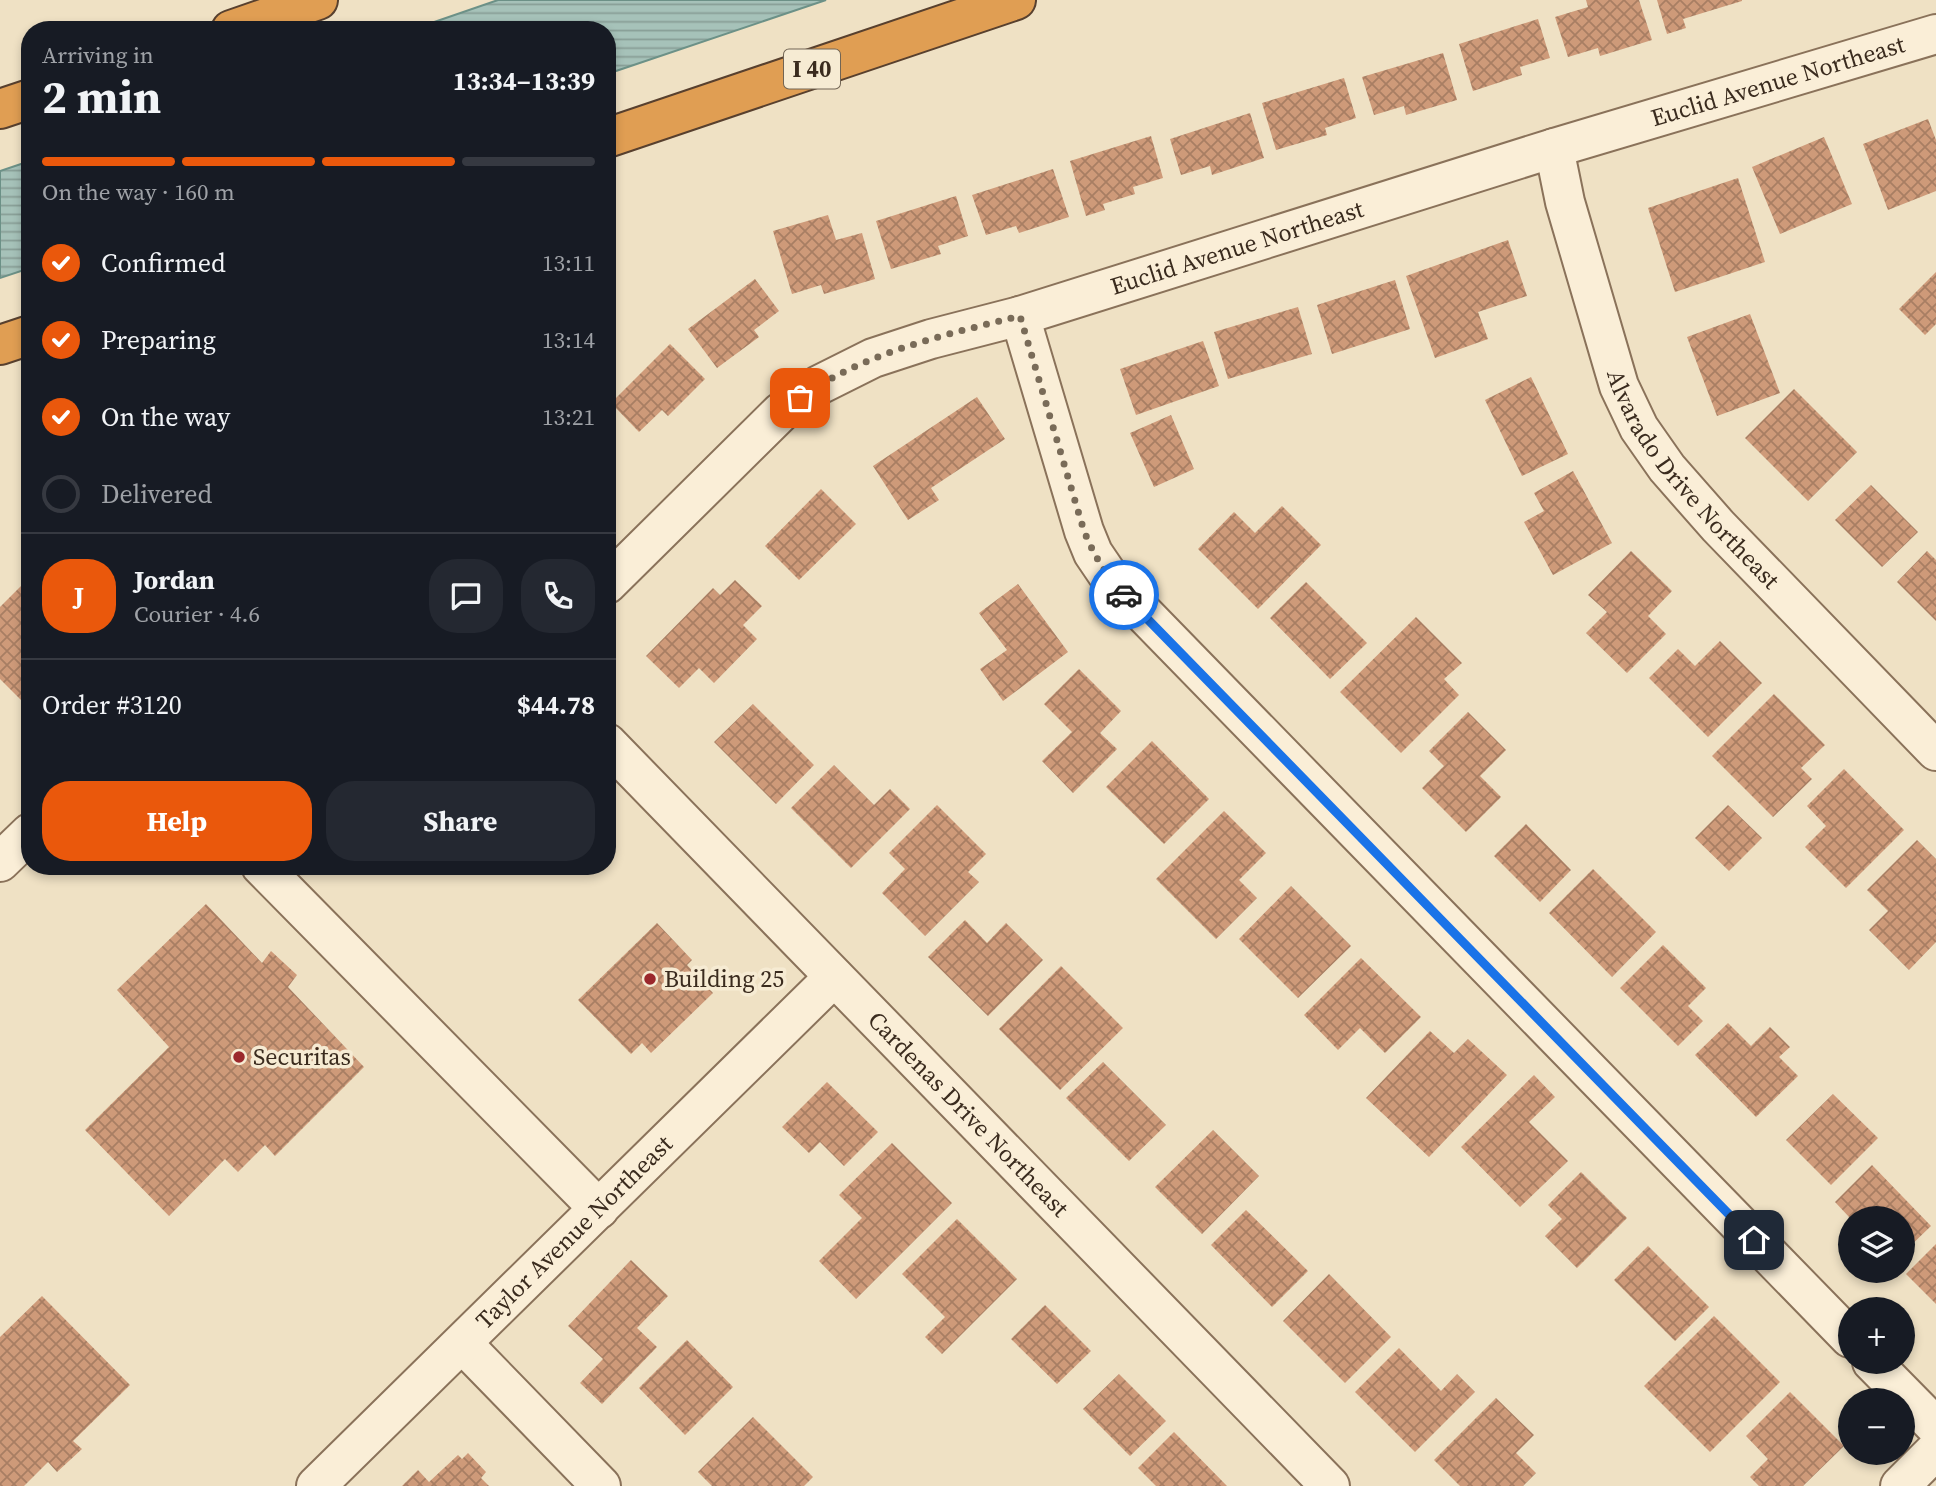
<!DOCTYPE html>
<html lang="en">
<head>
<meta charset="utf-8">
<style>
	:root { --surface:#171b24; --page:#242831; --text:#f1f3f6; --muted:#9ea1a6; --line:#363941; --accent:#ea580c }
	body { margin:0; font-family:"Source Serif 4",serif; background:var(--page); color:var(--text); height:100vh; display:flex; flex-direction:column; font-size:26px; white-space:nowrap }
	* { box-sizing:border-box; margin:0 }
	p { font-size:23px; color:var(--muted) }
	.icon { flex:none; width:38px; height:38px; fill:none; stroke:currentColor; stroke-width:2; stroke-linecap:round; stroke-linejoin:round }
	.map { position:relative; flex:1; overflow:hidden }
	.sheet { position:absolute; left:21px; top:21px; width:595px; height:854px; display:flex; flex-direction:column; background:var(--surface); border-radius:28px; box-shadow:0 4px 10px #0003 }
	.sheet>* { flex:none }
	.tools { position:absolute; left:1838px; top:1206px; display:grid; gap:14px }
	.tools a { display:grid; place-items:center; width:77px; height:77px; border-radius:50%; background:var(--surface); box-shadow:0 4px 10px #0003; font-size:35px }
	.pin { position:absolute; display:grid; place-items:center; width:60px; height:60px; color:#fff; margin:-30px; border-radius:14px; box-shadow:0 4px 10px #0006 }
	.courier { position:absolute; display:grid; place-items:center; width:70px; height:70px; margin:-35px; border:5px solid #1a73e8; border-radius:50%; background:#fff; color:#222; box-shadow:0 2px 9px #0007 }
	.overview em { font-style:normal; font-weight:700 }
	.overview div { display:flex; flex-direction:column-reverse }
	.overview { display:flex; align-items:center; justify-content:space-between; height:119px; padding:0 21px }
	h1 { font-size:46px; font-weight:700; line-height:52px }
	.bar { display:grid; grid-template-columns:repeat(4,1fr); gap:10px 7px; align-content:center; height:84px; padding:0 21px }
	.bar i { height:9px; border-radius:5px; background:var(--line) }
	.bar .on { background:var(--accent) }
	.bar p { grid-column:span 4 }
	.line { display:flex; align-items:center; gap:18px; padding:0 21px; border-top:2px solid var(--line) }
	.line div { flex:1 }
	.round { display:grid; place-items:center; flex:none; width:74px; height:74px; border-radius:28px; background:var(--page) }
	ol { padding:0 21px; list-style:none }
	li { display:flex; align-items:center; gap:21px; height:77px }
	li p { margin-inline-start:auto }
	li .icon { padding:7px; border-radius:50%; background:var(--accent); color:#fff; stroke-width:4 }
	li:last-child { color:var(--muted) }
	li i { width:38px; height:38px; border:4px solid var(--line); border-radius:50% }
	.primary-button { display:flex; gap:14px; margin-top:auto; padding:14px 21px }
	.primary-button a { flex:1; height:80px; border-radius:28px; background:var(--accent); color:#fff; font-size:28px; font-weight:700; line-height:80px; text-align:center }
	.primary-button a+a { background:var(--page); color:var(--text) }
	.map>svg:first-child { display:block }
	.water { fill:url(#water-rules); stroke:#6c9187; stroke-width:2 }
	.building { fill:url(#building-cross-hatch) }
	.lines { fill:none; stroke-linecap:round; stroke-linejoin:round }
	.minor-casing { stroke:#8a725a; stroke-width:42 }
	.highway-casing { stroke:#58402e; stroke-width:42 }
	.minor { stroke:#faeed7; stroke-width:38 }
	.highway { stroke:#e09e53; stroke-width:38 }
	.done { stroke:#796b58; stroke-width:7; stroke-dasharray:0 12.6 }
	.route { stroke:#1a73e8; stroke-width:9 }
	.poi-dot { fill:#9b282c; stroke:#f6ebd3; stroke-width:2.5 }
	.labels { text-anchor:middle; stroke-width:7; stroke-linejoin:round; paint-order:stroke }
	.shield { fill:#f6ebd3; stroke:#726554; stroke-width:2 }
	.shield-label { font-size:23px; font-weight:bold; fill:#3a2b1e }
	.street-label { font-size:24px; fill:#3a2b1e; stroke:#f6ebd3 }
	.poi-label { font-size:24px; fill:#3a2b1e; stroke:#f6ebd3; text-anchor:start }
</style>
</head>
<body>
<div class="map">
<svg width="1936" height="1486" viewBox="0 0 1936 1486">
	<defs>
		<pattern id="water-rules" width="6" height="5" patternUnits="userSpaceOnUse" patternTransform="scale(1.75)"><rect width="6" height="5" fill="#a6c2b9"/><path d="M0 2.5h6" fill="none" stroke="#889e96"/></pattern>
		<pattern id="building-cross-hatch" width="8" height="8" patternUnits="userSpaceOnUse" patternTransform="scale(1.75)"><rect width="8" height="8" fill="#ce9a79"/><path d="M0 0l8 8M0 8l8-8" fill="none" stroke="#a87e63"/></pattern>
	</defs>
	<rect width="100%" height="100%" fill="#efe1c4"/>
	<path class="water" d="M 498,0 L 826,0 L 607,74 L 607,30 L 411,30 Z
		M 30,161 L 30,268 L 0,278 L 0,171 Z"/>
	<path class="building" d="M 1586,0 L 1639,0 L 1652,40 L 1600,56 L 1598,48 L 1568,57 L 1555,17 L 1588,7 Z
		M 1657,0 L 1742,0 L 1742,1 L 1683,19 L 1686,28 L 1667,34 Z
		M 1538,19 L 1550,58 L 1520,67 L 1522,75 L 1473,91 L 1459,44 Z
		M 1443,53 L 1457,100 L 1406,115 L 1404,106 L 1374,115 L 1362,77 Z
		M 1344,78 L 1356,118 L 1325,128 L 1327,135 L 1276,150 L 1262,103 Z
		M 1250,113 L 1264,158 L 1212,175 L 1210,166 L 1181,175 L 1170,139 Z
		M 1928,119 L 1936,140 L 1936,191 L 1888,210 L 1863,144 Z
		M 1151,136 L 1163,178 L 1133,187 L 1135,194 L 1103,204 L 1105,210 L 1086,216 L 1070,161 Z
		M 1824,137 L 1852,204 L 1780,234 L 1752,167 Z
		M 1053,169 L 1069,217 L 1019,233 L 1016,226 L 986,235 L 972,195 Z
		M 1738,178 L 1765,262 L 1675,292 L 1648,208 Z
		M 956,196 L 968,236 L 938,246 L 941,254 L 891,269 L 876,221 Z
		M 828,215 L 836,240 L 862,233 L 875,279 L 824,294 L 821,285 L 792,294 L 773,231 Z
		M 1508,240 L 1527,296 L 1478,312 L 1488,339 L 1435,358 L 1406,276 Z
		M 1936,272 L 1936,324 L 1925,335 L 1899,309 Z
		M 755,279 L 779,311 L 754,330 L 759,337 L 717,368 L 688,329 Z
		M 1395,280 L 1410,329 L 1332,354 L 1317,305 Z
		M 1298,307 L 1312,354 L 1228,379 L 1214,332 Z
		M 1750,314 L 1780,393 L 1717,416 L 1687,337 Z
		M 1203,341 L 1219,386 L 1136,415 L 1120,369 Z
		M 670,344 L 705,379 L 668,416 L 662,410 L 639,432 L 611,403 Z
		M 1531,377 L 1568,454 L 1522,476 L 1485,400 Z
		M 1794,389 L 1857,452 L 1808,501 L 1745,438 Z
		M 977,397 L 1005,439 L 931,488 L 939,500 L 908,520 L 873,466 Z
		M 1171,415 L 1194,469 L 1154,487 L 1130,433 Z
		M 1573,471 L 1612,543 L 1553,575 L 1524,522 L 1544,511 L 1534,493 Z
		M 1871,485 L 1918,532 L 1882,567 L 1835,520 Z
		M 821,489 L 856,524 L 799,580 L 765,546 Z
		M 1282,506 L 1321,545 L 1258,609 L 1198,549 L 1234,512 L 1255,533 Z
		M 1631,551 L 1672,591 L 1648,616 L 1666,634 L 1627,673 L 1586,633 L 1607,612 L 1588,595 Z
		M 1927,551 L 1936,560 L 1936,621 L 1897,582 Z
		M 30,577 L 30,709 L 0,679 L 0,607 Z
		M 735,580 L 762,606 L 743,625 L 757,639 L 714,683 L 699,668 L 679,688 L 646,656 L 713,588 L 720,595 Z
		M 1306,582 L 1367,643 L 1330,679 L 1270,618 Z
		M 1018,584 L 1068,652 L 1003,701 L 980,669 L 1007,650 L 979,613 Z
		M 1416,617 L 1462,663 L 1444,679 L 1459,695 L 1401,753 L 1340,692 Z
		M 1720,641 L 1762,683 L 1708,737 L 1649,678 L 1678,649 L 1695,666 Z
		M 1079,669 L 1121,711 L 1100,733 L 1117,749 L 1073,793 L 1042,761 L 1072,732 L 1044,704 Z
		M 1774,694 L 1825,745 L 1801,768 L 1812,779 L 1773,817 L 1712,756 Z
		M 753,704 L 814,765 L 776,804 L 714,742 Z
		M 1468,712 L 1506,750 L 1480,776 L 1501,797 L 1466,832 L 1422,788 L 1444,766 L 1429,751 Z
		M 1152,741 L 1209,799 L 1164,844 L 1106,787 Z
		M 834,765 L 874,805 L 890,789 L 910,809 L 851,868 L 791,808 Z
		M 1844,769 L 1904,830 L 1846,888 L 1805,847 L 1826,826 L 1807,806 Z
		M 937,805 L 986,854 L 968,872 L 979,882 L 925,936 L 882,893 L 905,869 L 889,853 Z
		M 1728,805 L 1762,838 L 1729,871 L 1695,838 Z
		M 1224,811 L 1266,853 L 1239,880 L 1257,898 L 1216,939 L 1156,879 Z
		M 1526,824 L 1571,870 L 1540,902 L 1494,856 Z
		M 1917,840 L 1936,859 L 1936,942 L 1909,970 L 1869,930 L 1888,911 L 1867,890 Z
		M 1593,869 L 1656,932 L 1612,977 L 1549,913 Z
		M 1291,886 L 1351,946 L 1298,998 L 1239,939 Z
		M 206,904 L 262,963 L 271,951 L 297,975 L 288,987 L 364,1067 L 275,1156 L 265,1145 L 238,1172 L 225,1159 L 169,1216 L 85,1130 L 169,1047 L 117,990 Z
		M 965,920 L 987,943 L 1006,923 L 1043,960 L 988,1016 L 928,957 Z
		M 657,923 L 692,960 L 687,965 L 713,993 L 651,1053 L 642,1043 L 631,1054 L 578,1000 Z
		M 1663,945 L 1706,988 L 1688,1006 L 1703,1021 L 1678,1046 L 1620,988 Z
		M 1361,958 L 1421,1017 L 1385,1053 L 1360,1028 L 1338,1050 L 1304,1015 Z
		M 1061,966 L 1123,1028 L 1060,1090 L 999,1029 Z
		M 1728,1023 L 1751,1046 L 1770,1027 L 1790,1047 L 1779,1057 L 1798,1076 L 1756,1117 L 1695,1055 Z
		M 1430,1031 L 1454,1053 L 1468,1039 L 1507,1075 L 1429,1157 L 1366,1098 Z
		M 1103,1062 L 1166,1125 L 1129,1161 L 1066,1098 Z
		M 1534,1075 L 1555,1097 L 1529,1122 L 1568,1161 L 1520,1207 L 1461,1147 Z
		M 827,1082 L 878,1132 L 844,1166 L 820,1142 L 809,1153 L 782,1127 Z
		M 1833,1094 L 1878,1138 L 1831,1185 L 1786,1140 Z
		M 1213,1130 L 1259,1176 L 1202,1234 L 1155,1187 Z
		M 892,1143 L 952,1203 L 856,1299 L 819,1261 L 862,1218 L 839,1195 Z
		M 1872,1165 L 1931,1226 L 1902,1254 L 1902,1218 L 1850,1218 L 1835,1202 Z
		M 1581,1172 L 1627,1218 L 1577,1268 L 1545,1236 L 1562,1219 L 1548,1205 Z
		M 1246,1210 L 1308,1271 L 1272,1307 L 1211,1245 Z
		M 957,1219 L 1017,1279 L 942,1354 L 925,1337 L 945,1317 L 902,1274 Z
		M 1936,1244 L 1936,1304 L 1906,1274 Z
		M 1648,1246 L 1709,1307 L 1675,1341 L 1614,1280 Z
		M 631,1260 L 668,1296 L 637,1328 L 657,1347 L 602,1404 L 580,1383 L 603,1359 L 568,1326 Z
		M 1329,1274 L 1391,1337 L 1345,1383 L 1283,1321 Z
		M 42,1296 L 130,1385 L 73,1441 L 82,1449 L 57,1472 L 48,1462 L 24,1486 L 0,1486 L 0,1337 Z
		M 1045,1305 L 1091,1351 L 1057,1384 L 1011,1339 Z
		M 1714,1316 L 1780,1382 L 1710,1452 L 1644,1386 Z
		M 687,1340 L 733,1387 L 685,1435 L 639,1388 Z
		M 1399,1348 L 1441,1391 L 1457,1374 L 1475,1392 L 1415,1452 L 1355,1392 Z
		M 1119,1374 L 1166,1421 L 1130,1456 L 1083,1409 Z
		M 1790,1392 L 1844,1446 L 1803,1486 L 1759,1486 L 1750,1477 L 1768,1459 L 1746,1436 Z
		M 1496,1398 L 1534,1435 L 1516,1453 L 1536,1473 L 1523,1486 L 1460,1486 L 1434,1460 Z
		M 753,1417 L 813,1477 L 804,1486 L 712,1486 L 698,1472 Z
		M 1174,1432 L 1227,1486 L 1156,1486 L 1138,1468 Z
		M 468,1453 L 486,1472 L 481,1478 L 489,1486 L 402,1486 L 418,1470 L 429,1482 L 458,1455 L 462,1459 Z"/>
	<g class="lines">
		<defs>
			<g id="minor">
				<path id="s1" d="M 1554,148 L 1565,202 L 1619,386 L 1639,428 L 1667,468 L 1718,526 L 1936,751"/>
				<path d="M 1020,316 L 1084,531 L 1093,553 L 1112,581 L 1850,1338"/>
				<path id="s2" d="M 607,584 L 781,412 L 819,385 L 873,358 L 931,339 L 1020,316 L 1554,148 L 1936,34"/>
				<path id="s3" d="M 607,743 L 1330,1486"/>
				<path d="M 0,862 L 30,833"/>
				<path d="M 261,866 L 599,1209"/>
				<path d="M 463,1344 L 601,1486"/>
				<path d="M 1872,1362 L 1936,1427"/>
				<path id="s4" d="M 316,1486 L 834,977"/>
				<path d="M 1900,1486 L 1936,1450"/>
			</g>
			<path id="highway" d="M 231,30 L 318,0
				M 0,109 L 30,99
				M 607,138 L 1016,0
				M 0,345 L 30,335"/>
		</defs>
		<use href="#minor" class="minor-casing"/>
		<use href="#highway" class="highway-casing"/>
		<use href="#minor" class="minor"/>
		<use href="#highway" class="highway"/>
	</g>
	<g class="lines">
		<path class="done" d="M 800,398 C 865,352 944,335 1020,316 L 1084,531 C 1094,555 1106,576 1124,595"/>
		<path class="route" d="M 1124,595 L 1754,1240"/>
	</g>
	<g class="poi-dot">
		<circle cx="650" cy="979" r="7"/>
		<circle cx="239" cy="1057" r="7"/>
	</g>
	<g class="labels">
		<rect class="shield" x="784" y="49.5" width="56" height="39" rx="5"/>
		<g class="shield-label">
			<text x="812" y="77">I 40</text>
		</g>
		<g class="street-label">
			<text dy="8" stroke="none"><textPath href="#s2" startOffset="1298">Euclid Avenue Northeast</textPath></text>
			<text dy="8" stroke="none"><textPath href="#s2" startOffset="732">Euclid Avenue Northeast</textPath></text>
			<text dy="8" stroke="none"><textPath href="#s1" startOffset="366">Alvarado Drive Northeast</textPath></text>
			<text dy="8" stroke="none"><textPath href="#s3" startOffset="518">Cardenas Drive Northeast</textPath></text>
			<text dy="8" stroke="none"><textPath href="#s4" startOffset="362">Taylor Avenue Northeast</textPath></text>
		</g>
		<g class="poi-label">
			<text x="664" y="987">Building 25</text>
			<text x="253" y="1065">Securitas</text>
		</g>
	</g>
</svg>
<div class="tools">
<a><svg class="icon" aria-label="layers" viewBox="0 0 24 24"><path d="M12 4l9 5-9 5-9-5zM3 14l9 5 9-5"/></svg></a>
<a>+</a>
<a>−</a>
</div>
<div class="pin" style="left:800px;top:398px;background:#ea580c"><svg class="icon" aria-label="bag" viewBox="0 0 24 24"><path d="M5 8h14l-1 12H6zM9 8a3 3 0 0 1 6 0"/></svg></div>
<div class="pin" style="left:1754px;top:1240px;background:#1f2937"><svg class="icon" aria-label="home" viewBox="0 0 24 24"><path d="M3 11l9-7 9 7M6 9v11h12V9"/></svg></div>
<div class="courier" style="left:1124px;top:595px"><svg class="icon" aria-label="car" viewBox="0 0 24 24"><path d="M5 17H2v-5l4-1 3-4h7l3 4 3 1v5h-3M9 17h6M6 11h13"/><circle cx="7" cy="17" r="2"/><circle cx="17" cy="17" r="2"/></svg></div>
<section class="sheet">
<div class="overview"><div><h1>2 min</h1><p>Arriving in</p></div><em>13:34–13:39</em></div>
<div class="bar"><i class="on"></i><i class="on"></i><i class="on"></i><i></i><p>On the way · 160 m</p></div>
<ol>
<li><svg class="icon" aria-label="check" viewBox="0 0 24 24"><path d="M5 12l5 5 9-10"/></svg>Confirmed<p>13:11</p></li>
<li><svg class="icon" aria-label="check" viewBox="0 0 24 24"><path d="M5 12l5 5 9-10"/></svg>Preparing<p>13:14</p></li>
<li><svg class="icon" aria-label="check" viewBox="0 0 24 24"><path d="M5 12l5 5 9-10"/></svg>On the way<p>13:21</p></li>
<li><i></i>Delivered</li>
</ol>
<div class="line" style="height:126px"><b class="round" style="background:var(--accent);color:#fff">J</b><div><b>Jordan</b><p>Courier · 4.6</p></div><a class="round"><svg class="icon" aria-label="chat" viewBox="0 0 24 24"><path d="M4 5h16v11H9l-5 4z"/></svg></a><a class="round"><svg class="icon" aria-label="phone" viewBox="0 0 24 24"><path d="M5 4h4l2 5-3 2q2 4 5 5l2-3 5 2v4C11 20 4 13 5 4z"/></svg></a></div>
<div class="line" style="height:91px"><div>Order #3120</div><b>$44.78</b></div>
<div class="primary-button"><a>Help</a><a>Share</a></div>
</section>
</div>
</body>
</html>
